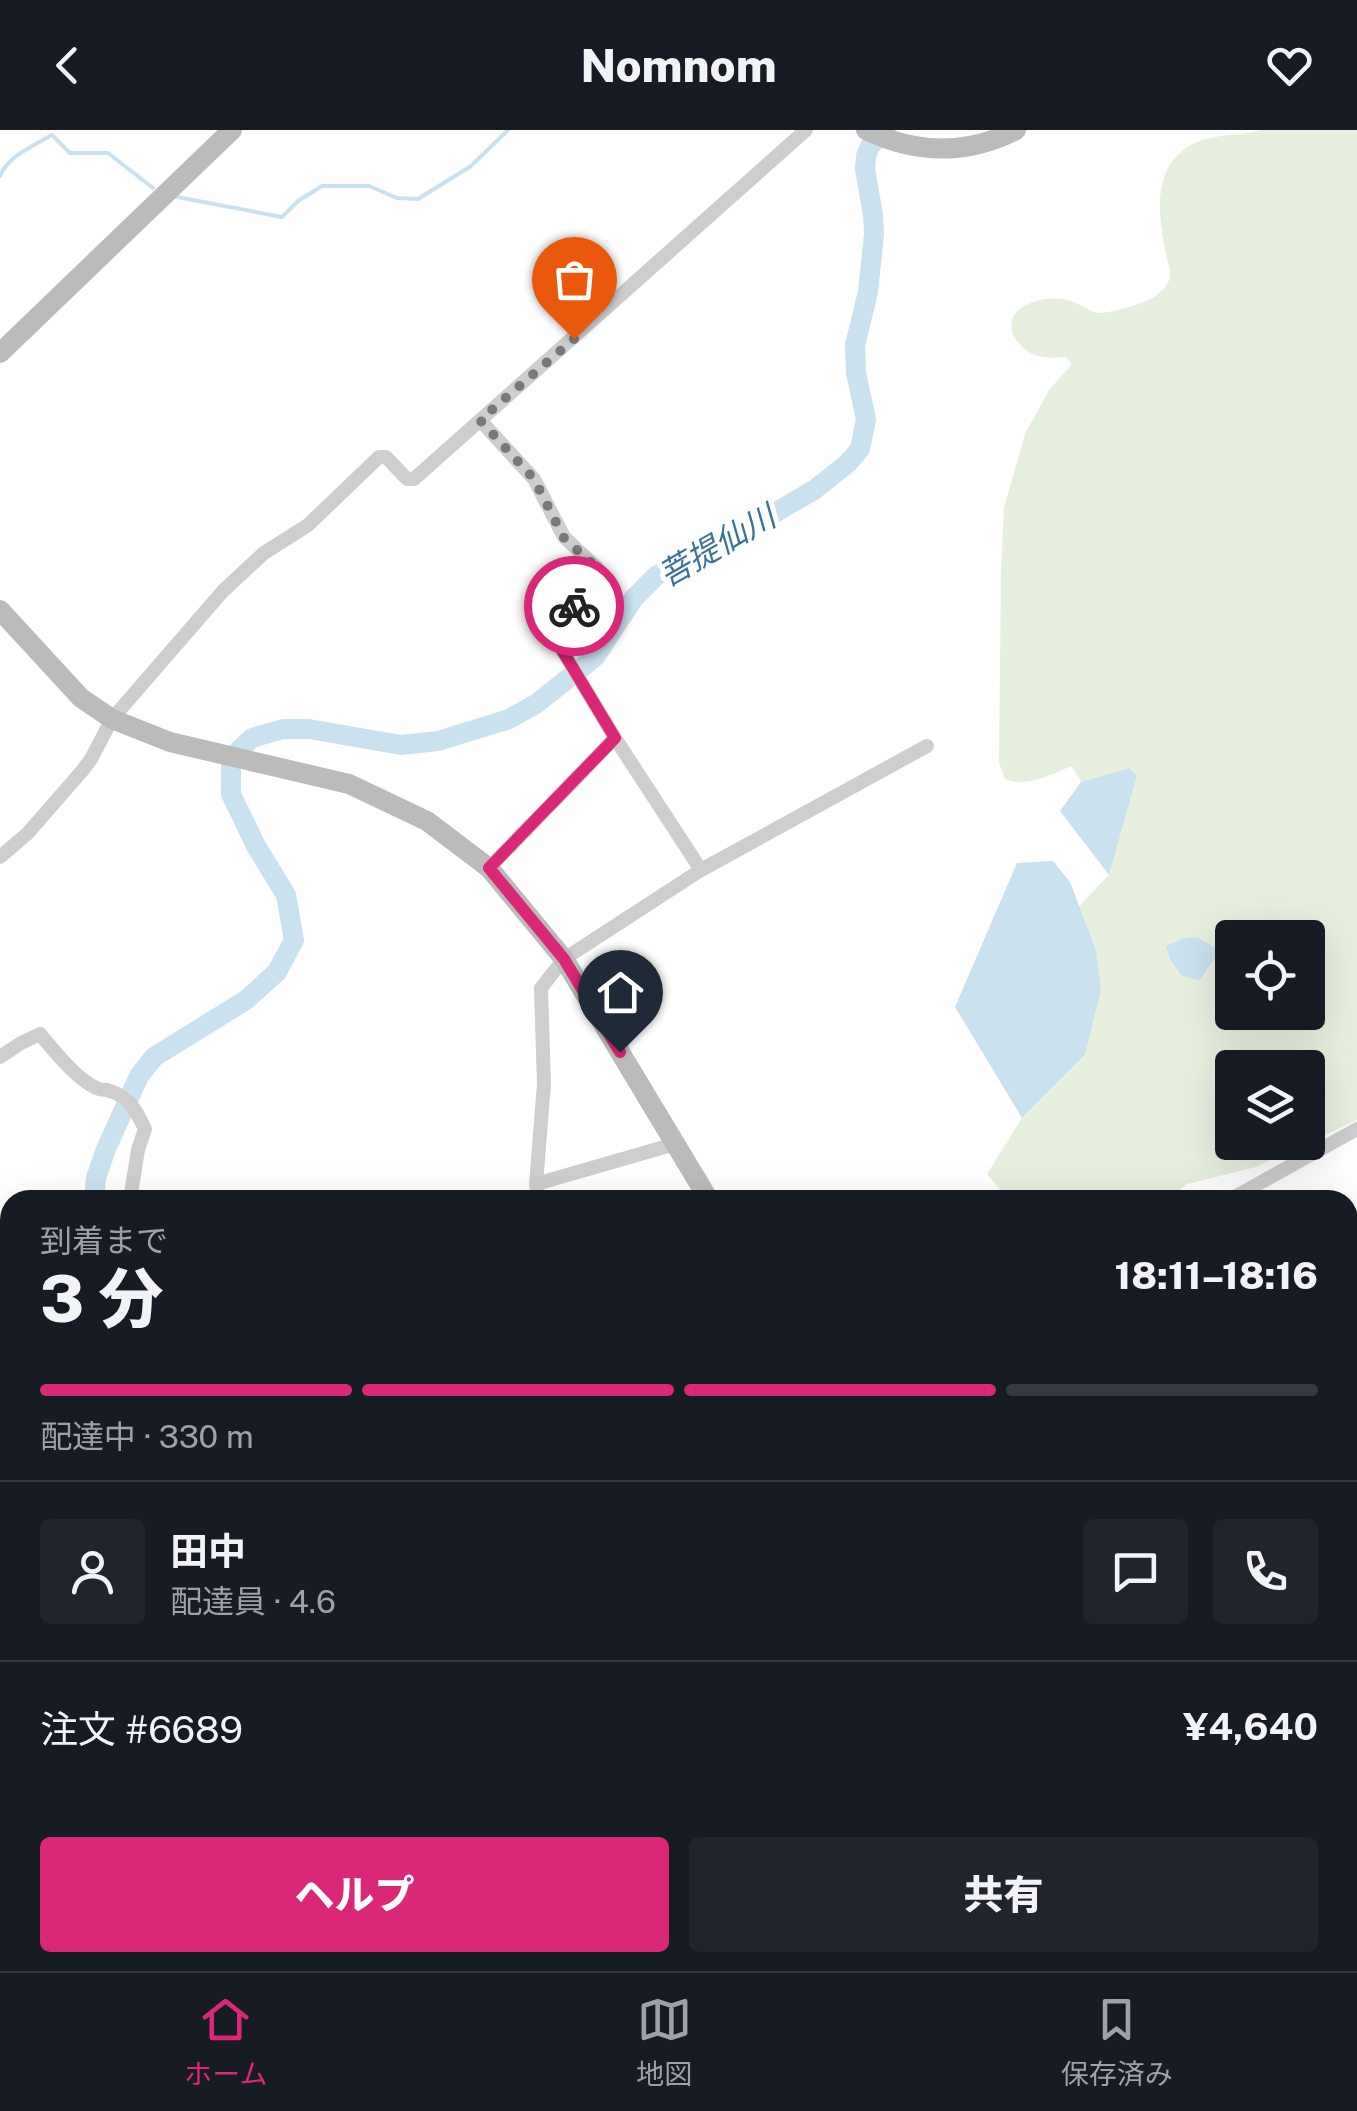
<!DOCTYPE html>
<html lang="ja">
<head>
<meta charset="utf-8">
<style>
	:root { --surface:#171b24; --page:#20242c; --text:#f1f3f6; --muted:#9ea1a6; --line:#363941; --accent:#db2777 }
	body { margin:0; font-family:"Public Sans","Noto Sans JP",sans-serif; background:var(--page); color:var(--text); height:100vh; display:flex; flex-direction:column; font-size:38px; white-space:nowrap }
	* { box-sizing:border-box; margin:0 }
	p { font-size:32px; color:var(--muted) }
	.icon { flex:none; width:55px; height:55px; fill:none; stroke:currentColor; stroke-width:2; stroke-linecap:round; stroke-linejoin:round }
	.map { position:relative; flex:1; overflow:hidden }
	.drawer { position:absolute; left:0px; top:1060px; width:1358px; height:782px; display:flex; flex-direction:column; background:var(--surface); border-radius:30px 30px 0 0; box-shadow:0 10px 40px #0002 }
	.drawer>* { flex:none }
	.buttons { position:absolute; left:1215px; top:790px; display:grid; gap:20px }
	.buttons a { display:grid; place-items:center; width:110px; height:110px; border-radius:10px; background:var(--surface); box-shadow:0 10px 40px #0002; font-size:50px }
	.pin { position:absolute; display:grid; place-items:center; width:85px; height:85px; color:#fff; margin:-102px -42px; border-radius:50% 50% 50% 0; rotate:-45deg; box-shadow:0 0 10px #0007 }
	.pin .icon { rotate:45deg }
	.courier { position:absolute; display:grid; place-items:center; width:100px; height:100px; margin:-50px; border:8px solid #db2777; border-radius:50%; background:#fff; color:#222; box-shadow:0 2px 12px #0007 }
	.summary em { font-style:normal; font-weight:800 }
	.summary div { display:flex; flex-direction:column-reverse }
	.summary { display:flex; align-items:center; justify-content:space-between; height:170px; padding:0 40px }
	h1 { font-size:65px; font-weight:800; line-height:75px }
	.bar { display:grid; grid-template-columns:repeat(4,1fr); gap:15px 10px; align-content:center; height:120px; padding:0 40px }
	.bar i { height:12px; border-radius:8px; background:var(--line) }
	.bar .active { background:var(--accent) }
	.bar p { grid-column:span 4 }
	.line { display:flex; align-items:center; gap:25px; padding:0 40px; border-top:2px solid var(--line) }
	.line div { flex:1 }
	.round { display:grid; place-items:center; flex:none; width:105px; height:105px; border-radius:10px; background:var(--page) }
	.action { display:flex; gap:20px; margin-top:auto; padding:20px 40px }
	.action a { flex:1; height:115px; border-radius:10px; background:var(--accent); color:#fff; font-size:40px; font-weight:800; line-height:115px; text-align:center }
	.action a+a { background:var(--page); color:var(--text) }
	header { display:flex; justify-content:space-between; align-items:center; height:130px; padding:0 40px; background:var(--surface); font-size:45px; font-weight:800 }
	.tabs { display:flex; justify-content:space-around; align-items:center; height:140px; border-top:2px solid var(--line); background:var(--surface); font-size:28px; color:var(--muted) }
	.tabs a { display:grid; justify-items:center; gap:5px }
	.tabs .active { color:var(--accent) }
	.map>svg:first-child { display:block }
	.green { fill:#e7efdf; fill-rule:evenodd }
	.water { fill:#cae1ef }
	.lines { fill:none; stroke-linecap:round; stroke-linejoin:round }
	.stream { stroke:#cae1ef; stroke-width:4 }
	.river { stroke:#cae1ef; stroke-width:20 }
	.street { stroke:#cecece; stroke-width:14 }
	.secondary { stroke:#bbb; stroke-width:20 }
	.done { stroke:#797979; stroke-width:10; stroke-dasharray:0 18 }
	.route { stroke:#db2777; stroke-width:12 }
	.labels { text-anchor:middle; stroke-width:10; stroke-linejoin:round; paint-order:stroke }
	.water-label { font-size:32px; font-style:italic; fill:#39739a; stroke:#fff }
</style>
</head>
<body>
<header><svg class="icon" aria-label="back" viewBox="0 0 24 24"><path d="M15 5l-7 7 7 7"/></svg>Nomnom<svg class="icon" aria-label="heart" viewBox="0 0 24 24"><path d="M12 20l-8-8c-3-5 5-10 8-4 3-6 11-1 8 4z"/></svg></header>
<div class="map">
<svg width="1357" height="1841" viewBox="0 0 1357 1841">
	<rect width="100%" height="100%" fill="#fff"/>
	<path class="green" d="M 1260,0 L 1357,0 L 1357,990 L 1256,1037 L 1187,1054 L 1166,1070 L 1009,1070 L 987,1044 L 1022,988 L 1085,925 L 1096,820 L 1079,776 L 1109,745 L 1137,646 L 1129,638 L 1081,652 L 1072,636 C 1052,644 1026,658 1005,649 L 999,633 L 1001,442 L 1004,378 L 1025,304 L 1049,260 L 1072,234 L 1066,227 C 1047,229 1030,228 1018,212 C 1013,205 1010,200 1012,191 C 1014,182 1019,179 1026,175 C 1043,167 1060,166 1078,174 C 1084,177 1092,182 1099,183 C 1111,183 1148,173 1157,165 C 1163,161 1169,153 1170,147 C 1171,139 1167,131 1166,124 C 1158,85 1151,36 1193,14 C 1214,3 1239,7 1260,0 ZM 1232,808 L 1308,808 L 1308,882 L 1232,882 ZM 1232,938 L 1308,938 L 1308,1012 L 1232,1012 Z
		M 1357,1117 L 1357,1394 L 1348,1396 L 1348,1118 Z
		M 0,1438 L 10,1450 L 10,1651 L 6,1654 L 3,1646 L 0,1646 Z
		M 1348,1560 L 1357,1565 L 1357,1780 L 1348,1786 Z
		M 602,1833 L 794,1832 L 794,1833 L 793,1841 L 601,1841 Z
		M 872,1833 L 872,1832 L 1133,1833 L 1113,1841 L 865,1841 Z"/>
	<path class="water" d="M 1129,638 L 1137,646 L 1109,745 L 1060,681 L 1081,652 Z
		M 1053,731 L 1070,752 L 1096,820 L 1101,859 L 1085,925 L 1022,988 L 955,877 L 1017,733 Z
		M 1197,807 L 1225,824 L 1214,829 L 1200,850 L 1182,846 L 1170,829 L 1166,816 L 1184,808 Z"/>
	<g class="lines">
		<path class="stream" d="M 0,46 C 8,26 33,16 52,5 L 70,23 L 108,23 L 153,58
			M 177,67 L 282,87 L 298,71 L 322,56 L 369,56 L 397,68 L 418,69 L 471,36 L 508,0"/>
		<path class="river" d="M 94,1070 L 96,1048 L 106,1019 L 139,946 L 154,927 L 246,870 L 277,842 L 294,810 L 286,765 L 256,716 L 231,664 L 231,634 L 239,620 L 252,608 L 283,599 L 309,599 L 401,615 L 438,611 L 509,589 L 536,574 L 595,527 L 634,468 L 656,446 L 717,410 L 759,392 L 814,360 L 848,333 L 860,319 L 866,289 L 856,243 L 855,215 L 868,162 L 874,104 L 873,85 L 865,39 L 866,26 L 870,16 L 886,0
			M 0,1149 L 10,1148"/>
		<path class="street" d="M 480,290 L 534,349 L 564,407 L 597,438 L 599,447 L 597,455 L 550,500 L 615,608 L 701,740
			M 0,727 L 27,704 L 82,641 L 91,629 L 112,589 L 223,461 L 264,423 L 308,395 L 379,327 L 386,327 L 407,349 L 414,349 L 806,0
			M 489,738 L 615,608
			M 0,927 L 21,913 L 40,904 C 54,921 79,952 99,959 C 102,960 105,960 107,960 C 129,966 136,980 145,999 L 138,1020 L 130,1070
			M 536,1054 L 675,1014
			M 538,1070 L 536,1054 L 544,954 L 541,858 L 564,829 L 701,740 L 927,616
			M 1229,1070 L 1357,999
			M 0,1431 L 10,1438
			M 0,1752 L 10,1748
			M 1348,1793 L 1357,1788
			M 454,1832 L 455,1841
			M 270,1841 L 276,1832
			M 1238,1841 L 1253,1832"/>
		<path class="secondary" d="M 866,0 C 916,24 967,25 1016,0
			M 0,223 L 232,0
			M 0,480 L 81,568 L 112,589 L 170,612 L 349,654 L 427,691 L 489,738 L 564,829 L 709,1070
			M 1348,1516 L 1357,1525"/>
	</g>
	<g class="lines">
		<path class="done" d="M 574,209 L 480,290 L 534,349 L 564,408 L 597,438 L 599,447 L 597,455 L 574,476"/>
		<path class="route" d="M 574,476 L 550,500 L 615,608 L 489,738 L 564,829 L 620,922"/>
	</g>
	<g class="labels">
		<g class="water-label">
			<text transform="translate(717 416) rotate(-30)" y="11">菩提仙川</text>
		</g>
	</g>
</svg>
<div class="buttons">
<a><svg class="icon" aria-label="locate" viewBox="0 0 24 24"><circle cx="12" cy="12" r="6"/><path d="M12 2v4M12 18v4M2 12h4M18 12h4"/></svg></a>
<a><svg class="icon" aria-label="layers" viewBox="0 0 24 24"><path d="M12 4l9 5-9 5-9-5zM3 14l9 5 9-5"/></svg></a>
</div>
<div class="pin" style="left:574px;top:209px;background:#ea580c"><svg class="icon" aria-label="bag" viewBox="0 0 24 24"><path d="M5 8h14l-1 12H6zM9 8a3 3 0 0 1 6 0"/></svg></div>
<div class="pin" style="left:620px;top:922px;background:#1f2937"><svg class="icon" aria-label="home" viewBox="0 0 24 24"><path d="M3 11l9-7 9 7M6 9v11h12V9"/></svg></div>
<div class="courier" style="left:574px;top:476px"><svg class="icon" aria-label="bike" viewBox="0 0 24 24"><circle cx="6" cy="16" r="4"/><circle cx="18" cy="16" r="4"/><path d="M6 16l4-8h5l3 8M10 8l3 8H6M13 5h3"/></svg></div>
<section class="drawer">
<div class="summary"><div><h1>3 分</h1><p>到着まで</p></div><em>18:11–18:16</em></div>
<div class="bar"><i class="active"></i><i class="active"></i><i class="active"></i><i></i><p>配達中 · 330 m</p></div>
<div class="line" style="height:180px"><a class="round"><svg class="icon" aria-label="person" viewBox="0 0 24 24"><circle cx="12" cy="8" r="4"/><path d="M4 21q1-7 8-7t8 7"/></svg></a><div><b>田中</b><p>配達員 · 4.6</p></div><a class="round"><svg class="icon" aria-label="chat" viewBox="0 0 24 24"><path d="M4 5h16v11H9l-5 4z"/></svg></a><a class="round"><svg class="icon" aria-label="phone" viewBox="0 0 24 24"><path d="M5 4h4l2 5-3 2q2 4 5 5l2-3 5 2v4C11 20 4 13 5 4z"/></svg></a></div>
<div class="line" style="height:130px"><div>注文 #6689</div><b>¥4,640</b></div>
<div class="action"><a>ヘルプ</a><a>共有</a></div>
</section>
</div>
<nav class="tabs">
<a class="active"><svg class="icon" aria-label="home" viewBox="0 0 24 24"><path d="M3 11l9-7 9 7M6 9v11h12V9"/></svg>ホーム</a>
<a><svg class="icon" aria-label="map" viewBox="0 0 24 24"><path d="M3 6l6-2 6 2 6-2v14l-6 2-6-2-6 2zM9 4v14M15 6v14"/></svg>地図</a>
<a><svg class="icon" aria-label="saved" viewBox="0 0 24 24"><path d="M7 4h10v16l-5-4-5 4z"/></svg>保存済み</a>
</nav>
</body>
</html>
